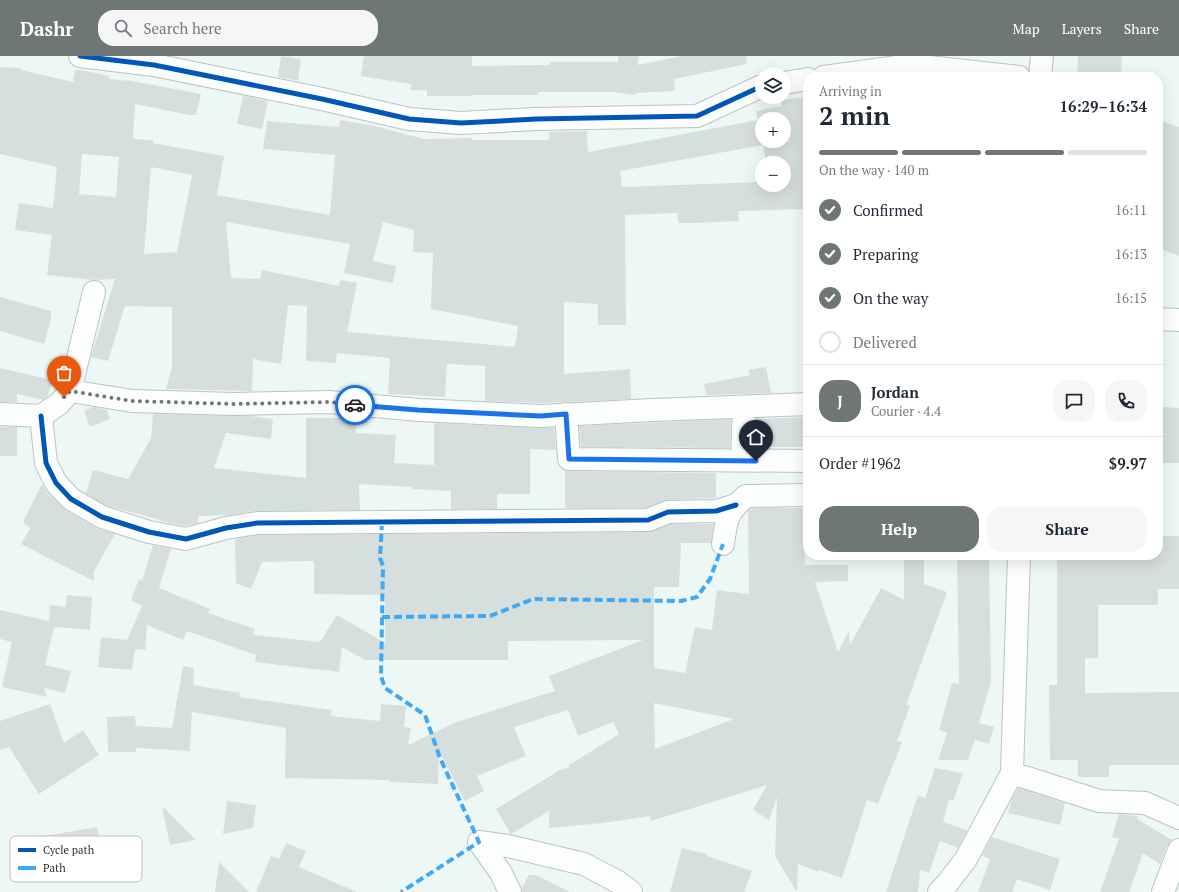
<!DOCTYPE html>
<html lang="en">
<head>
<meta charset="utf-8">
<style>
	:root { --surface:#fff; --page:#f6f6f7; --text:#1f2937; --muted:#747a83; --line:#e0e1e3; --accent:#6e7776 }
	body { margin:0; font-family:"PT Serif",serif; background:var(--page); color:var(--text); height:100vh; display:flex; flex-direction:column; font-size:15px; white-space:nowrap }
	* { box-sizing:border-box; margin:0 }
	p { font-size:13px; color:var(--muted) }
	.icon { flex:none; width:22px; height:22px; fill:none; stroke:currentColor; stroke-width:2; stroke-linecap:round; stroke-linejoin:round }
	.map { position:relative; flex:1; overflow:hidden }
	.drawer { position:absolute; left:803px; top:16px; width:360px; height:488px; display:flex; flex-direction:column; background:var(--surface); border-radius:16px; box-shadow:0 4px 16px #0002 }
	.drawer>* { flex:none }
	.tools { position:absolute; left:755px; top:12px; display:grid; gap:8px }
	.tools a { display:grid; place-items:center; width:36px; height:36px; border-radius:50%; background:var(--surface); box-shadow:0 4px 16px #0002; font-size:20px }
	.pin { position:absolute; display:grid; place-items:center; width:34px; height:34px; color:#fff; margin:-41px -17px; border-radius:50% 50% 50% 0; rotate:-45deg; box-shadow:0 0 4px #0007 }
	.pin .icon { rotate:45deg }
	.courier { position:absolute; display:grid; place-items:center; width:40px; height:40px; margin:-20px; border:3px solid #1a73e8; border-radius:50%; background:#fff; color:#222; box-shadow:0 1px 5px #0007 }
	.head em { font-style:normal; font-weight:700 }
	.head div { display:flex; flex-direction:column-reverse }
	.head { display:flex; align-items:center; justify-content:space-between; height:68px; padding:0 16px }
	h1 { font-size:26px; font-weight:700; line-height:30px }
	.bar { display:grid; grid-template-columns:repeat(4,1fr); gap:6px 4px; align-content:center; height:48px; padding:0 16px }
	.bar i { height:5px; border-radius:3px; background:var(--line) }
	.bar .active { background:var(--accent) }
	.bar p { grid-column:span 4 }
	.line { display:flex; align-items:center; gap:10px; padding:0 16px; border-top:1px solid var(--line) }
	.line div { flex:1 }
	.round { display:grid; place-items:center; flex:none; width:42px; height:42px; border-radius:16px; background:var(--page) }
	ol { padding:0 16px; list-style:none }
	li { display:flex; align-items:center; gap:12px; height:44px }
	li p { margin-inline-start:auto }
	li .icon { padding:4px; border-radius:50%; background:var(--accent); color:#fff; stroke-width:4 }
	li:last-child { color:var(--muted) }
	li i { width:22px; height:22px; border:2px solid var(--line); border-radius:50% }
	.action { display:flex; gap:8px; margin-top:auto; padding:8px 16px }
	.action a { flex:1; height:46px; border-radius:16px; background:var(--accent); color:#fff; font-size:16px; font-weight:700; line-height:46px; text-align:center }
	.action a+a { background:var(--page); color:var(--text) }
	header { display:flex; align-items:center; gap:24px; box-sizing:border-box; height:56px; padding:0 20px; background:var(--accent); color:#fff }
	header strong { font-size:19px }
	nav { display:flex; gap:22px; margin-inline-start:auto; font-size:14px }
	.search { width:280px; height:36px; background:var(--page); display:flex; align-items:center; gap:10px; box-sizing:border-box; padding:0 14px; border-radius:16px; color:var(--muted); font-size:15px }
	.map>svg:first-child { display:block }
	.building { fill:#d7dfde; fill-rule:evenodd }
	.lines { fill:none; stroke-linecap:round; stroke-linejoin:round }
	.minor-casing { stroke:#bbc3c2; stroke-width:24 }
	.minor { stroke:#fcfefe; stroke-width:22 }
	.quiet { stroke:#3fa9f5; stroke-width:4; stroke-dasharray:8 4; stroke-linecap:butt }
	.cycleway-casing { stroke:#fff; stroke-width:8 }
	.cycleway { stroke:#0057b8; stroke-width:5 }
	.done { stroke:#6e7776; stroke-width:4; stroke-dasharray:0 7.2 }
	.route { stroke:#1a73e8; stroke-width:5 }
	.key { fill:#fff; stroke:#bfc2c1; stroke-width:1 }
	.key-label { font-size:11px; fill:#2a3231 }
</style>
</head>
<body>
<header>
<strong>Dashr</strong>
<div class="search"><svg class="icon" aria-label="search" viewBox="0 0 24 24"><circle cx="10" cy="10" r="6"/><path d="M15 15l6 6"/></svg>Search here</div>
<nav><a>Map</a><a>Layers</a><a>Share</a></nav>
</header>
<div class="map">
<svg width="1179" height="836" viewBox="0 0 1179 836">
	<rect width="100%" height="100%" fill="#edf8f6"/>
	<path class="building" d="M 281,0 L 301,3 L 298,25 L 278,21 Z
		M 364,0 L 472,0 L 472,10 L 550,9 L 550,6 L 618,6 L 618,0 L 639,0 L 638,9 L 682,0 L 746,0 L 747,8 L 674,23 L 675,35 L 636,37 L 636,39 L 612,36 L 538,36 L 538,39 L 472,39 L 472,40 L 427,40 L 427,34 L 411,34 L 411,28 L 361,20 Z
		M 1078,0 L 1122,0 L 1121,21 L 1077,21 Z
		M 0,11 L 21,12 L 21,14 L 73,26 L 75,14 L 86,15 L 109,20 L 109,23 L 132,25 L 201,38 L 196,59 L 189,59 L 135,48 L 133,83 L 153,84 L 153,87 L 224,100 L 217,139 L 330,159 L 335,99 L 263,93 L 267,65 L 339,71 L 340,64 L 375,70 L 424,83 L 472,82 L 472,84 L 549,84 L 549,76 L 587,75 L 588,96 L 758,64 L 756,55 L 782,50 L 781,44 L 808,41 L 808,153 L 738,155 L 739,165 L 693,167 L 678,167 L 678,157 L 625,159 L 626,269 L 598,269 L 598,248 L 564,246 L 564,318 L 630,313 L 631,343 L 541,347 L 485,345 L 485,310 L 447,308 L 445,341 L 388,338 L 390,302 L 337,297 L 336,307 L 306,305 L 307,250 L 288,249 L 281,308 L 253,303 L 252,335 L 166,333 L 172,311 L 172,251 L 125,250 L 108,305 L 91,301 L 115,223 L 94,224 L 47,219 L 52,179 L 15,174 L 19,147 L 53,152 L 57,111 L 0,98 ZM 762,63 L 784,63 L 784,85 L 762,85 ZM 763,89 L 766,107 L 784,107 L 784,129 L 762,129 L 762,126 L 622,131 L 620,115 ZM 82,98 L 119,101 L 116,141 L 79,138 ZM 151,111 L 192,119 L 177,196 L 144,198 ZM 226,166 L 350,188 L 344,217 L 393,227 L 396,210 L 373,205 L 383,166 L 414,174 L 413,196 L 433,197 L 431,253 L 518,270 L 515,291 L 347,276 L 357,227 L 340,224 L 339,230 L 262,214 L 260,223 L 231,222 Z
		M 243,40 L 268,45 L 262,73 L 237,68 Z
		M 1158,64 L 1179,71 L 1179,200 L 1158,192 Z
		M 0,241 L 51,255 L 51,263 L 44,288 L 0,275 Z
		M 766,311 L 771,337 L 706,339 L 704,328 L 750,319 L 748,314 Z
		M 0,312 L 52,324 L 48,340 L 43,344 L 17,338 L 17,346 L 0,346 Z
		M 93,351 L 107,354 L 110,363 L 90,371 L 84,355 Z
		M 1163,351 L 1179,352 L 1179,407 L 1162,407 Z
		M 153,358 L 251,360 L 273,363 L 271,383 L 226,377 L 214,412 L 306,422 L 306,362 L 356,362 L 356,377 L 396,379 L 394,407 L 434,409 L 434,367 L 540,372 L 554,372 L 556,394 L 530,393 L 530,438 L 497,438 L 497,453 L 451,453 L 451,435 L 412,433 L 412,431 L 359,428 L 360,454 L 255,455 L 230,459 L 198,460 L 198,467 L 185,470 L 160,465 L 161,464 L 107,450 L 86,438 L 93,414 L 128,423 L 151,382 Z
		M 808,361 L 808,391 L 755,391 L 756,363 Z
		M 731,363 L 730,392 L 581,391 L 579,370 Z
		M 0,371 L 17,371 L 17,400 L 0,400 Z
		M 565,415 L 716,417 L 716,442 L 667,444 L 646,452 L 565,452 Z
		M 42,428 L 47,436 L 65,454 L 96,472 L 115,478 L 94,515 L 94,525 L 21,488 L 30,472 L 23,466 Z
		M 751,452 L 803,452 L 805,509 L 848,509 L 848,525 L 815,526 L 838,596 L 849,575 L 850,589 L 881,532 L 904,544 L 904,499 L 924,499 L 924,528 L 947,536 L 906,649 L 910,650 L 897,685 L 902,686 L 878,748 L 867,744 L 842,822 L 819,814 L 819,816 L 798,808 L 797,836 L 775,800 L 777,741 L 769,764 L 753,754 L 767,729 L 651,765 L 650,760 L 603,767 L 549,772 L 549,755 L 511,778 L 496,753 L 560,714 L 569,711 L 569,709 L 619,678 L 613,666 L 578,680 L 568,654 L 514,671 L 526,700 L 477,720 L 484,735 L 465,745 L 439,695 L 438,728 L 390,726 L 390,724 L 285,722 L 286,672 L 192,656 L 190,695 L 136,692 L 136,696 L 108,696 L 107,661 L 135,660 L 136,670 L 172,672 L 183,610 L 194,612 L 193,629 L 240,637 L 239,641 L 332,654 L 331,660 L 380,665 L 381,648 L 406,650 L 404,671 L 411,672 L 408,689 L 457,666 L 555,635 L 549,620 L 643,584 L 508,585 L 508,604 L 365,604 L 342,591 L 339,616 L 255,606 L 256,599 L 187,575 L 183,584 L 147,569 L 145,594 L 135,593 L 132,614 L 98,611 L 101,581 L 127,584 L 142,550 L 131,544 L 139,523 L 142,525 L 153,489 L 171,493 L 159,532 L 210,553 L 208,557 L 255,573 L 253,579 L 320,586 L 337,559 L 385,587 L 385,539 L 314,538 L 314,505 L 262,506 L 251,533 L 236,527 L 235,483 L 258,479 L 648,476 L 671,468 L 714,468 L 711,487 L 681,487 L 679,531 L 654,531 L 654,612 L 685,617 L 695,571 L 712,574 L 717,534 L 749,538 L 748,455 ZM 654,647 L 734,663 L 655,693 Z
		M 1158,480 L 1179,480 L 1179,533 L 1158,533 L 1158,549 L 1098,549 L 1098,602 L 1085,602 L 1085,637 L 1179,636 L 1179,709 L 1109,709 L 1109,721 L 1078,721 L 1078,704 L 1050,704 L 1049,629 L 1057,629 L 1057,499 L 1158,499 Z
		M 957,499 L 989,499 L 991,626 L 979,667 L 994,671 L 989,688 L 975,684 L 968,704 L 938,704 L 947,677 L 939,674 L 952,627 L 959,628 Z
		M 67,539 L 92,541 L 90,574 L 54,571 L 45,609 L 71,615 L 65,637 L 44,632 L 47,641 L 2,631 L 12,586 L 0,583 L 0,554 L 49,565 L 50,549 L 66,551 Z
		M 50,648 L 64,687 L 83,674 L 99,699 L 39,738 L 9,691 L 0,694 L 0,665 Z
		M 935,712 L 963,717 L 953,745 L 949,744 L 943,766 L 967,774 L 958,792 L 940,785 L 929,817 L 920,814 L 918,836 L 886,836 L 918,739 L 925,742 Z
		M 1018,732 L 1065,747 L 1060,769 L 1008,757 L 1012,743 Z
		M 227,745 L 256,749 L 253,772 L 223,778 Z
		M 162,750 L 196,784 L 170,789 Z
		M 1119,758 L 1138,760 L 1137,763 L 1172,784 L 1167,790 L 1160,808 L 1143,797 L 1129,836 L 1100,836 L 1119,783 L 1112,781 Z
		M 97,771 L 103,802 L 30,817 L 23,783 L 45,779 L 45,780 Z
		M 992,781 L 1060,803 L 1050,834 L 1017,823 L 1012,836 L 978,836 L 990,803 L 982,800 Z
		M 286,787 L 306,795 L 299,811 L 357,836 L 256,836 L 271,800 L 279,803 Z
		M 682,792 L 707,798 L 707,800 L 752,815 L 744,836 L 670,836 Z
		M 219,806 L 249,836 L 215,836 Z
		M 529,819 L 536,819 L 570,836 L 522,836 L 522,832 Z"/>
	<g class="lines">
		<defs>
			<path id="minor" d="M 80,0 L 154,9 L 322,43 L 409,63 L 461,67 L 536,63 L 697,60 L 762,30
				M 824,21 L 911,9 L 1019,21
				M 1040,21 L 1042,0
				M 784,27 L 808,23
				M 1158,263 L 1179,264
				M 70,335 L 132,345 L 234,348 L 329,346 L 419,354 L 541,360 L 652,354 L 808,348
				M 0,358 L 41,360 L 59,348 L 70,335 L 94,236
				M 566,358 L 569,403 L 808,405
				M 41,360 L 46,407 L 56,427 L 71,443 L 102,461 L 149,476 L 186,483 L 226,472 L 257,467 L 648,464 L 668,456 L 716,455 L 736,449
				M 742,405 L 744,351
				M 723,488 C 726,464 727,456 746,440 L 808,439
				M 1012,717 L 1099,745 L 1145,747 L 1179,762
				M 479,786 L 508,790 L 584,808 L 618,826 L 631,836
				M 479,786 L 501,817 L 510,836
				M 939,836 L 946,829 L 966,803 L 1012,717 L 1019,499
				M 1163,836 L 1179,794"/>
		</defs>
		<use href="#minor" class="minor-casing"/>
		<use href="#minor" class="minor"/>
		<path class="quiet" d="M 382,466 L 380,502 L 383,510 L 381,620 L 385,632 L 425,659 L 440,702 L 479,786 L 401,836
			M 382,561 L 490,560 L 533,543 L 681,545 L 697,541 L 710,523 L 723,488"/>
		<defs>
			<path id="cycleway" d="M 80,0 L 154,9 L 322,43 L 409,63 L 461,67 L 536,63 L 697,60 L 762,30
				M 41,360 L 46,407 L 56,427 L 71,443 L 102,461 L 149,476 L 186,483 L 226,472 L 257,467 L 648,464 L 668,456 L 716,455 L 736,449"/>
		</defs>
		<use href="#cycleway" class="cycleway-casing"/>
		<use href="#cycleway" class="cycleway"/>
	</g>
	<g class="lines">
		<path class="done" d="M 64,341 L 70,335 L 132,345 L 234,348 L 329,346 L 355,349"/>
		<path class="route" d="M 355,349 L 418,354 L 541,360 L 566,358 L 569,403 L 756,405"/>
	</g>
	<rect x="10" y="780" width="132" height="46" rx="6" class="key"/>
	<rect x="18" y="792" width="18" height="4" fill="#0057b8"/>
	<rect x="18" y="810" width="18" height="4" fill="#3fa9f5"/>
	<g class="key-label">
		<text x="43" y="798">Cycle path</text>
		<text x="43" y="816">Path</text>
	</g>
</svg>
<div class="tools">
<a><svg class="icon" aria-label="layers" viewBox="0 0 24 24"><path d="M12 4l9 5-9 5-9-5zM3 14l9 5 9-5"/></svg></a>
<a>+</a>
<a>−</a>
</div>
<div class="pin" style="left:64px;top:341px;background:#ea580c"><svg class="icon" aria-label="bag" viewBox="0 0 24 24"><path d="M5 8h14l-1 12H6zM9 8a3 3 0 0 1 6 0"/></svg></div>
<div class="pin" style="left:756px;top:405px;background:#1f2937"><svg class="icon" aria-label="home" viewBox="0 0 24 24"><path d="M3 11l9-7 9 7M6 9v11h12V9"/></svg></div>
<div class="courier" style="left:355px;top:349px"><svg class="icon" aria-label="car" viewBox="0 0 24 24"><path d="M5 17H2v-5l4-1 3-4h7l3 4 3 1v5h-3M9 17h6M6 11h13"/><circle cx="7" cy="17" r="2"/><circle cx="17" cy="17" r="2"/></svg></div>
<section class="drawer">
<div class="head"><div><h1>2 min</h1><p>Arriving in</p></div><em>16:29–16:34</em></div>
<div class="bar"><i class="active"></i><i class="active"></i><i class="active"></i><i></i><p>On the way · 140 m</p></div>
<ol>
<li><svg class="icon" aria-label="check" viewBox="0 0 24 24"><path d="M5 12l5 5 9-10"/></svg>Confirmed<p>16:11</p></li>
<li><svg class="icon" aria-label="check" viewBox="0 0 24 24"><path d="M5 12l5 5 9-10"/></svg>Preparing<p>16:13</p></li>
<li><svg class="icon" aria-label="check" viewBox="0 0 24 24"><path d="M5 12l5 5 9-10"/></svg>On the way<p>16:15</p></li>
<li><i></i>Delivered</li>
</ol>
<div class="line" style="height:72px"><b class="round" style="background:var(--accent);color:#fff">J</b><div><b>Jordan</b><p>Courier · 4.4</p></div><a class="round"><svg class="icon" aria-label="chat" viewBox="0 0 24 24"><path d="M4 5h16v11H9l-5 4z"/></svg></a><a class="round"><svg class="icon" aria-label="phone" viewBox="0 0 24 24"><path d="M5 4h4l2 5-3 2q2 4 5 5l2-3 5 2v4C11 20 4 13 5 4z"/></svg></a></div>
<div class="line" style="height:52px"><div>Order #1962</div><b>$9.97</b></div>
<div class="action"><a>Help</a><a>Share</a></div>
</section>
</div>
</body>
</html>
